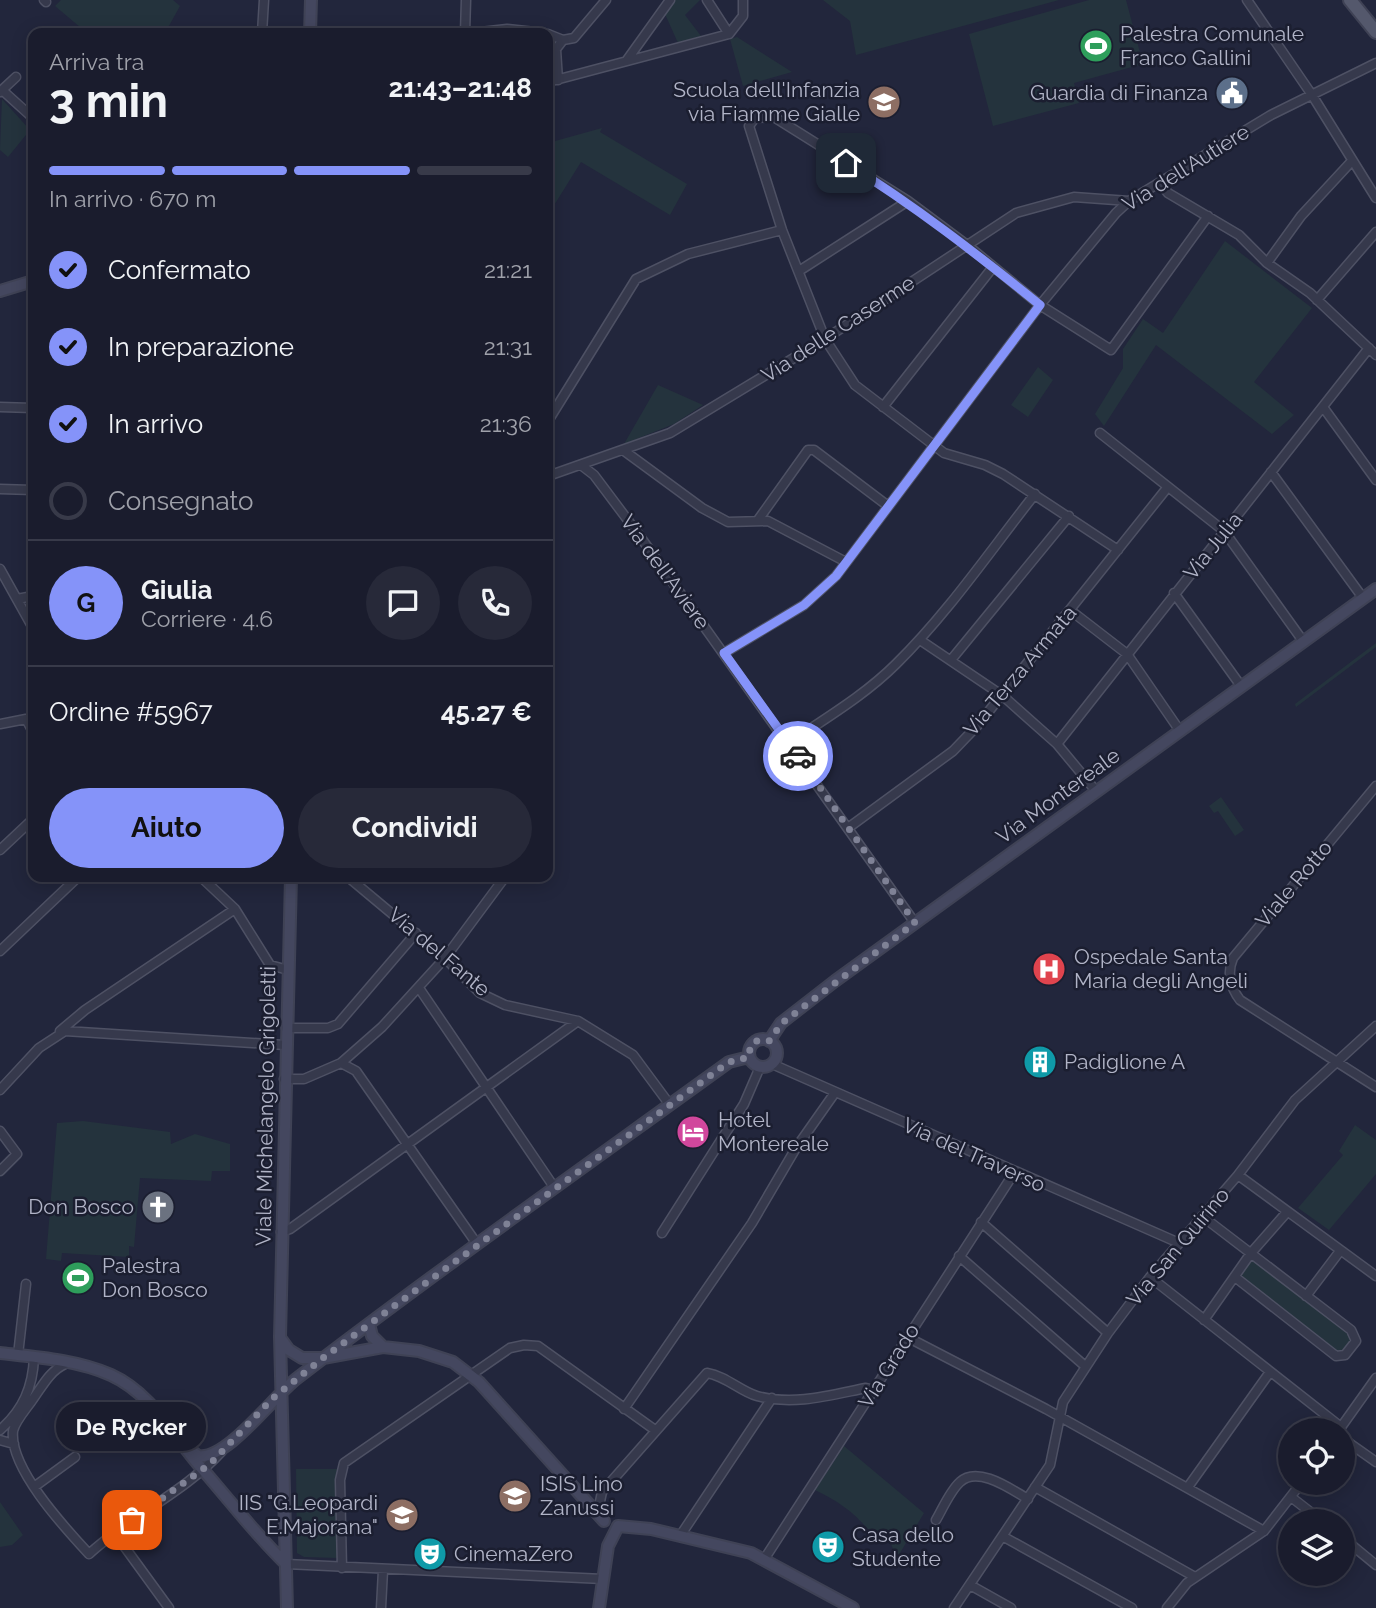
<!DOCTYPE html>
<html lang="it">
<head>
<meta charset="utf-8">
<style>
	:root { --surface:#1a1c2d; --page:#272939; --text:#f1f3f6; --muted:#9fa1aa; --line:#383a49; --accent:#8593f9 }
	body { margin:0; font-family:Raleway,sans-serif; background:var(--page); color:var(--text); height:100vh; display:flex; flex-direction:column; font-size:26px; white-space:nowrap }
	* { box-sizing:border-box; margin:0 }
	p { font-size:23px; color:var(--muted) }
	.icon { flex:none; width:38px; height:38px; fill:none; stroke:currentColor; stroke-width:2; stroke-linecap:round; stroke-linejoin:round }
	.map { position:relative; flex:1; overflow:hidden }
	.side { position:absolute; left:28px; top:28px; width:525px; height:854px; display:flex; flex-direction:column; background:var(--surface); border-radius:14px; box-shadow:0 4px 18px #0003,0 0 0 2px var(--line) }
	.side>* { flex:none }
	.tools { position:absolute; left:1278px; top:1418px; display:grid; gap:14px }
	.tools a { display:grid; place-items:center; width:77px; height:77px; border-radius:50%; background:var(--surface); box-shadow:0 4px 18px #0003,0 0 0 2px var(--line); font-size:35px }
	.pin { position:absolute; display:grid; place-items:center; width:60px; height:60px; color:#fff; margin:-30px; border-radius:14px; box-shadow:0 4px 10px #0006 }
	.courier { position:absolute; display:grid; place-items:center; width:70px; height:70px; margin:-35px; border:5px solid #8593f9; border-radius:50%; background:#fff; color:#222; box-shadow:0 2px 9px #0007 }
	.bubble { position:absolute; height:49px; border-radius:24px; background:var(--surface); box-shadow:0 4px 18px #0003,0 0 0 2px var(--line); font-size:23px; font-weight:700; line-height:49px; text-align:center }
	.summary em { font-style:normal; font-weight:700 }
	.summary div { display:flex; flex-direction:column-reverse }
	.summary { display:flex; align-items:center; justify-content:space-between; height:119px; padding:0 21px }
	h1 { font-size:46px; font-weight:700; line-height:52px }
	.bar { display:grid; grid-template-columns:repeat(4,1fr); gap:10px 7px; align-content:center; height:84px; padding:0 21px }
	.bar i { height:9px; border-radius:5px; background:var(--line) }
	.bar .active { background:var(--accent) }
	.bar p { grid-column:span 4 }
	.line { display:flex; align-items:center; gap:18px; padding:0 21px; border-top:2px solid var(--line) }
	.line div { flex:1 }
	.round { display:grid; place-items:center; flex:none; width:74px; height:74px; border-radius:37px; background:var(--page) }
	ol { padding:0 21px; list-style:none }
	li { display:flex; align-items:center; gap:21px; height:77px }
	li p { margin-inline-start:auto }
	li .icon { padding:7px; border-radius:50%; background:var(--accent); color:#111; stroke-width:4 }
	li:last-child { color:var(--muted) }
	li i { width:38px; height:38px; border:4px solid var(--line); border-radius:50% }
	.primary-button { display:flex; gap:14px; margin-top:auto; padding:14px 21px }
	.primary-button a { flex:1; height:80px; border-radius:42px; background:var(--accent); color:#111; font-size:28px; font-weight:700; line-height:80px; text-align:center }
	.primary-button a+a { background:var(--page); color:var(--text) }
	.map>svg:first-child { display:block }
	.green { fill:#24333d }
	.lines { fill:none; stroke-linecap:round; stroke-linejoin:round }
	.street-casing { stroke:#4e5164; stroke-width:11 }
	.secondary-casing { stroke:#3f4255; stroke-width:14 }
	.primary-casing { stroke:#3f4255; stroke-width:16 }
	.street { stroke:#36394c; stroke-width:8 }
	.secondary { stroke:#44475f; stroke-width:10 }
	.primary { stroke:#54586c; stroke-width:12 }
	.done { stroke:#7f8296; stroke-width:7; stroke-dasharray:0 12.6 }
	.route { stroke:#8593f9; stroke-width:9 }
	.labels { text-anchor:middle; stroke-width:5; stroke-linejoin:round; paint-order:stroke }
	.poi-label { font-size:21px; fill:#b1b4c7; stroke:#1b1e30; text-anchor:start }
	.street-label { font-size:21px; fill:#b1b4c7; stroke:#1b1e30 }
</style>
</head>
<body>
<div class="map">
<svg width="1376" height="1608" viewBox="0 0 1376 1608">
	<rect width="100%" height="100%" fill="#22263c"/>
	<path class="green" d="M 61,0 L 173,0 L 180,6 L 165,33 L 87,33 L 55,6 Z
		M 675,0 L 700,0 L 685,15 L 701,36 L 678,43 L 665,14 Z
		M 823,0 L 1059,0 L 856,55 L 850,21 Z
		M 1089,0 L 1126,0 L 1143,64 L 1074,83 L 1079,103 L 993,126 L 969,34 Z
		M 737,37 L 792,72 L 743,86 L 730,39 Z
		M 2,99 L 30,130 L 8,157 L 0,150 Z
		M 602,128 L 600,132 L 687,184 L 670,215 L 581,162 L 548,215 L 548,143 Z
		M 1225,241 L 1312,308 L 1254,382 L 1294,415 L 1272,434 L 1156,345 L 1104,426 L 1095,414 L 1123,368 L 1123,349 L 1143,319 L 1163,333 Z
		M 1038,367 L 1053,380 L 1028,417 L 1011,405 Z
		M 658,385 L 703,405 L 674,424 L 624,444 Z
		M 1376,643 L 1376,647 L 1296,707 L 1295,704 Z
		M 1221,797 L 1244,830 L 1235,836 L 1218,811 L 1214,813 L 1209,806 Z
		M 83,1121 L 170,1132 L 171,1144 L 195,1134 L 230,1144 L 230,1171 L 212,1171 L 211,1181 L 140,1178 L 134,1247 L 129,1246 L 129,1257 L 62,1253 L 61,1261 L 46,1259 L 57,1123 Z
		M 1355,1125 L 1376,1140 L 1376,1174 L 1329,1230 L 1298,1208 L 1343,1155 L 1339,1151 Z
		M 1251,1253 L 1356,1335 L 1340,1358 L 1235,1277 Z
		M 844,1446 L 924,1513 L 897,1558 L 891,1544 C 865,1533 865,1521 844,1507 C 835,1500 825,1495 815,1490 Z
		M 296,1469 L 337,1469 L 337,1558 L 304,1557 L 297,1553 Z
		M 0,1502 L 23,1535 L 12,1545 L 0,1547 Z"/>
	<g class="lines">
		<defs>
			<path id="street" d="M 44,0 L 46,2
				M 707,0 L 729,34
				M 1247,0 L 1312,95 L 1376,198
				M 262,33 L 264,0
				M 465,33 L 466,0
				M 472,33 L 507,29 L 544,33
				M 548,34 L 563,40 L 574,38 L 606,0
				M 627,60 L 670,0
				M 558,80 L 556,49 L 563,40
				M 548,82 L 729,34 L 743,16 L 743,0
				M 2,90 L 16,77
				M 0,92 L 2,90 L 33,118
				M 1160,183 L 1168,193 L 1239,235 L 1267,263 L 1310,293 L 1376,355
				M 1267,263 L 1301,216 L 1351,162
				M 799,271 L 908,201
				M 1317,300 L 1376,232
				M 0,407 L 33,408
				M 883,407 L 993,267
				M 1323,407 L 1376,480
				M 548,421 L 636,279 L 688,254 L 782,230
				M 1100,433 L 1224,531 L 1303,641
				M 623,450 L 702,508 L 728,522 L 768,521 L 846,562
				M 581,465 L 594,475 L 639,535 L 915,923
				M 1271,472 L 1363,598
				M 548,476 L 670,433 L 825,339 L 1016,213 L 1074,197 L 1129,201
				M 0,489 L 33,490
				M 758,520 L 808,450 L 814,450 L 888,506
				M 1118,550 L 1003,474 L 985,465 L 944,453 L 855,385 L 825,339 L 782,230 L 749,126 L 755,118 L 774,117 L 908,201 L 967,245 L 1040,305 L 1111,350 L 1208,216
				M 0,569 L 33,628
				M 1174,593 L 1241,686
				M 17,599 L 33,596
				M 1070,610 L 1127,654 L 1180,731
				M 920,640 L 1003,696 L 1057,744 L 1096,791
				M 724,653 L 804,605 L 836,576 L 1040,305 L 1116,213 L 1129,201 L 1271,115 L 1376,63
				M 951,660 L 1069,516
				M 0,724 L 26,719 L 33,732
				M 789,743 C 826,718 865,695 896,664 C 948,613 990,551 1035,494
				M 1057,744 L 1369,348
				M 1376,786 L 1233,958 C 1227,972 1230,987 1240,1000 L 1376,1087
				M 848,828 L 953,751 L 977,726 L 1167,488
				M 0,850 L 33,819
				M 201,877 L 235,909 L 270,965 L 288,970
				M 348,877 L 445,958 L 480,993 L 505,1005 L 578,1021 L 633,1055 L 670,1105
				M 0,951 L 78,877
				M 419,988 L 554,1187
				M 286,1028 L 328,1028 L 338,1024 L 416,933
				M 60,1031 L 85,1010 L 235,909
				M 341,1063 L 356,1071 L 477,1244
				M 772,1064 L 1179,1243
				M 284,1079 L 304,1079 L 341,1063 L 382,1027 L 445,958 L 505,877
				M 0,1090 L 39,1048 L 65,1031 L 285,1045
				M 0,1131 L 17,1154 L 0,1171
				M 1238,1175 L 1376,1276
				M 1202,1216 L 1351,1330 L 1356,1341 L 1345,1355 L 1336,1356 L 1235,1277
				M 981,1222 L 1108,1333
				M 281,1232 L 290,1229 L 578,1021
				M 662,1233 L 744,1104 L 760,1067
				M 959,1256 L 1085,1366
				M 1150,1277 L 1341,1427
				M 1306,1296 L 1340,1251
				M 1204,1320 L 1251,1253 L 1287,1212
				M 907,1337 L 1046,1409 L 1264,1531
				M 18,1355 L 26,1284
				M 65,1364 C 50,1371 43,1385 33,1399 C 27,1408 15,1421 13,1431 C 9,1468 65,1528 89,1554 C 130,1516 185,1492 222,1451
				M 624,1409 L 752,1223 L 796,1148 L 834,1094
				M 0,1430 C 23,1410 33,1387 34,1357
				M 1339,1430 L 1376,1378
				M 1342,1438 L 1376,1462
				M 0,1440 L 14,1444
				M 34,1487 L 75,1457
				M 1035,1487 L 1195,1577
				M 1188,1487 L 1270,1372
				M 1291,1497 L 1322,1521
				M 598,1511 L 602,1492 L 707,1373 C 726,1376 740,1391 757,1396 C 794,1406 831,1395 866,1388 L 875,1390
				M 936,1520 C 943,1508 950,1491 960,1482 C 978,1465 1012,1490 1028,1499
				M 113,1531 L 169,1608
				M 680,1536 L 772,1398
				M 1004,1537 L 1132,1608
				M 1342,1537 L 1376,1565
				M 765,1558 L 1014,1173
				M 286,1564 L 603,1579
				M 342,1568 L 340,1480 L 344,1463 L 510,1348 L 524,1345 L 538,1346 L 655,1430
				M 970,1585 L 1011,1608
				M 381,1608 L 383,1570
				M 954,1608 L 1050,1465 L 1063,1402 L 1108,1333 L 1150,1277 L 1238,1175 L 1295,1100 L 1376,1026
				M 1167,1608 L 1187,1583 L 1264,1531 L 1302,1482"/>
			<path id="secondary" d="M 310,33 L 311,0
				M 0,291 L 33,281
				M749 1053a14 14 0 1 1 28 0a14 14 0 1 1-28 0Z
				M 769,1041 L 781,1023 L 835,981 L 1376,589
				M 369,1324 L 372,1336 L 383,1347
				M 281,1339 L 289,1350 L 302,1358 L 323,1358 L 383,1347 L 419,1351 L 453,1362 L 479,1382 L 604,1521
				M 0,1353 C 36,1357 77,1360 111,1375 C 153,1394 174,1438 204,1471 C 231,1502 256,1535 286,1564
				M 183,1444 L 198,1456 C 226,1461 273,1397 296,1379 C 438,1270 584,1167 729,1062 L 749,1057
				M 618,1526 L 651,1529 L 751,1553 L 853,1608
				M 287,1608 L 280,1337 L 291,877
				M 599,1608 L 608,1546 L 618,1526"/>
			<path id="primary" d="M 1350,0 L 1376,32"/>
		</defs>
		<use href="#street" class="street-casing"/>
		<use href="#secondary" class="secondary-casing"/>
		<use href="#primary" class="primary-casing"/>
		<use href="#street" class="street"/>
		<use href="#secondary" class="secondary"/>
		<use href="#primary" class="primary"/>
	</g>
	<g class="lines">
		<path class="done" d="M 132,1520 L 210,1464 L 273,1398 L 323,1358 L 729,1062 L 749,1057 L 750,1048 L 755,1041 L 769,1041 L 782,1023 L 915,923 L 798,756"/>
		<path class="route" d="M 798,756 L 724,653 L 804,605 L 836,576 L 1040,305 C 977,254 915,206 846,163"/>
	</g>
	<defs>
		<symbol id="stadium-disc" viewBox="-11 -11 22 22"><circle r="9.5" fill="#2e9e5b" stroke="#1b1e30"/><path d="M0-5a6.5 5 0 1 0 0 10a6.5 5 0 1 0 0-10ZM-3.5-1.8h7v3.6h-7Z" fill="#fff"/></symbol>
		<symbol id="civic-disc" viewBox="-11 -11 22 22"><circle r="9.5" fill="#5c6f8a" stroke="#1b1e30"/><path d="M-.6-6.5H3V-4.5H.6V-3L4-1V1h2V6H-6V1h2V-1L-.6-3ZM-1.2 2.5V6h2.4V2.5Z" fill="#fff"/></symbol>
		<symbol id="school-disc" viewBox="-11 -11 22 22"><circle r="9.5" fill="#8d6e63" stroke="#1b1e30"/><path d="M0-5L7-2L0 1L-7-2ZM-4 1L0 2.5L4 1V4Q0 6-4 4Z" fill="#fff"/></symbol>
		<symbol id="hospital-disc" viewBox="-11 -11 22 22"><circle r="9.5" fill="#e0444e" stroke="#1b1e30"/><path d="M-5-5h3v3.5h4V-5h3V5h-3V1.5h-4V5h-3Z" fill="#fff"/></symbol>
		<symbol id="building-disc" viewBox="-11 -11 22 22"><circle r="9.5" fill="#0f9aa8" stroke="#1b1e30"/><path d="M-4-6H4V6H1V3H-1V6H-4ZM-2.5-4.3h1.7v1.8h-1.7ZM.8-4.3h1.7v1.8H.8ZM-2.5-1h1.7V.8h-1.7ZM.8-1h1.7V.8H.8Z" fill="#fff"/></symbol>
		<symbol id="hotel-disc" viewBox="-11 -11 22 22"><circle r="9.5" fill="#d1479c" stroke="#1b1e30"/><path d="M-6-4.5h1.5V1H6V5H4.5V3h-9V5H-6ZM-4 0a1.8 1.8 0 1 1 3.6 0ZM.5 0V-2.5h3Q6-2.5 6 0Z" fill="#fff"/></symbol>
		<symbol id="church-disc" viewBox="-11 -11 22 22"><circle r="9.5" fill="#6b7280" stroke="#1b1e30"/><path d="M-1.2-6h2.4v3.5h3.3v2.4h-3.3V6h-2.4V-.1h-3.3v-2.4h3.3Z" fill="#fff"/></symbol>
		<symbol id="theatre-disc" viewBox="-11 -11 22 22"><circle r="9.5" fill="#0f9aa8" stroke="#1b1e30"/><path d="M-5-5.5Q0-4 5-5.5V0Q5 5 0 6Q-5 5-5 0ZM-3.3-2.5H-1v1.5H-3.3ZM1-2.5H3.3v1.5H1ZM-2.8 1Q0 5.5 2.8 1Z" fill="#fff"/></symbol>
	</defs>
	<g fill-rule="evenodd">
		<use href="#stadium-disc" x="1077" y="27" width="38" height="38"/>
		<use href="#civic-disc" x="1213" y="74" width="38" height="38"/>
		<use href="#school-disc" x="865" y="83" width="38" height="38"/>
		<use href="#hospital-disc" x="1030" y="950" width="38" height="38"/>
		<use href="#building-disc" x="1021" y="1043" width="38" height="38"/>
		<use href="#hotel-disc" x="674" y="1113" width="38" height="38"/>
		<use href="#church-disc" x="139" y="1188" width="38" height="38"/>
		<use href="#stadium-disc" x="59" y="1259" width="38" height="38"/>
		<use href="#school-disc" x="496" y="1477" width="38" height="38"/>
		<use href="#school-disc" x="383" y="1496" width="38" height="38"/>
		<use href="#theatre-disc" x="809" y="1528" width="38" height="38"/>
		<use href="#theatre-disc" x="411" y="1535" width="38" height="38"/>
	</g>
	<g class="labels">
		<g class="poi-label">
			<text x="1120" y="41">Palestra Comunale<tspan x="1120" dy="24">Franco Gallini</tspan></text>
			<text x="860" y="97" text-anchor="end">Scuola dell'Infanzia<tspan x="860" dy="24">via Fiamme Gialle</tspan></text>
			<text x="1208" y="100" text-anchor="end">Guardia di Finanza</text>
			<text x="1074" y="964">Ospedale Santa<tspan x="1074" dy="24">Maria degli Angeli</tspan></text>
			<text x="1064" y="1069">Padiglione A</text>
			<text x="718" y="1127">Hotel<tspan x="718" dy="24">Montereale</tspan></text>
			<text x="134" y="1214" text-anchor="end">Don Bosco</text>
			<text x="102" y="1273">Palestra<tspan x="102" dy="24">Don Bosco</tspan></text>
			<text x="540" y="1491">ISIS Lino<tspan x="540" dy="24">Zanussi</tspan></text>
			<text x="378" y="1510" text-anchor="end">IIS "G.Leopardi<tspan x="378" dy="24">E.Majorana"</tspan></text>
			<text x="852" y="1542">Casa dello<tspan x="852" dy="24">Studente</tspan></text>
			<text x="454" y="1561">CinemaZero</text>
		</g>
		<g class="street-label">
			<text transform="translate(1186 168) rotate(-32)" y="7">Via dell'Autiere</text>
			<text transform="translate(838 329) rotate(-33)" y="7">Via delle Caserme</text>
			<text transform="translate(1213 546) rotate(-51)" y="7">Via Julia</text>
			<text transform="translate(665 572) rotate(54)" y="7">Via dell'Aviere</text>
			<text transform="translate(1020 671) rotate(-50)" y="7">Via Terza Armata</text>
			<text transform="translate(1058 796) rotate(-36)" y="7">Via Montereale</text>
			<text transform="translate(1294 884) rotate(-50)" y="7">Viale Rotto</text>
			<text transform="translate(439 952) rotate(40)" y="7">Via del Fante</text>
			<text transform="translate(266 1106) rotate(-89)" y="7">Viale Michelangelo Grigoletti</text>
			<text transform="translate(974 1155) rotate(24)" y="7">Via del Traverso</text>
			<text transform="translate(1178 1247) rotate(-50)" y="7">Via San Quirino</text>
			<text transform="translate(889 1366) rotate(-58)" y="7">Via Grado</text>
		</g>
	</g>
</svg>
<div class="tools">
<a><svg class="icon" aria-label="locate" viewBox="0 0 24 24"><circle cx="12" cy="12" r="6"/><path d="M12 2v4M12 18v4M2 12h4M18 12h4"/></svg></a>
<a><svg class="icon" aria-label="layers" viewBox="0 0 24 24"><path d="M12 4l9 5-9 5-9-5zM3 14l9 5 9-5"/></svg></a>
</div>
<div class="pin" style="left:132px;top:1520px;background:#ea580c"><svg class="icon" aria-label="bag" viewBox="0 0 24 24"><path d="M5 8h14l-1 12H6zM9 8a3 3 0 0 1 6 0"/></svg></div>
<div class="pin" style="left:846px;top:163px;background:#1f2937"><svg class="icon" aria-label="home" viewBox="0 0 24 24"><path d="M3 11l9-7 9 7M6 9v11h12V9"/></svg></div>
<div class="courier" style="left:798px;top:756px"><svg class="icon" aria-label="car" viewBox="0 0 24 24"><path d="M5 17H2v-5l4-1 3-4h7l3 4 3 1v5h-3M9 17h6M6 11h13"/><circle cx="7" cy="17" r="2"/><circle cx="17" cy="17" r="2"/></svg></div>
<div class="bubble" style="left:56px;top:1402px;width:150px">De Rycker</div>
<section class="side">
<div class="summary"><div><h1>3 min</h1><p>Arriva tra</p></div><em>21:43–21:48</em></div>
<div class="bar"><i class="active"></i><i class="active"></i><i class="active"></i><i></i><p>In arrivo · 670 m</p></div>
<ol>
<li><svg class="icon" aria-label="check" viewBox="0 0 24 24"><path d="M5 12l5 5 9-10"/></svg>Confermato<p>21:21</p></li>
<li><svg class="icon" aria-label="check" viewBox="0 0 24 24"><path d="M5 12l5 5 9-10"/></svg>In preparazione<p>21:31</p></li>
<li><svg class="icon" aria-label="check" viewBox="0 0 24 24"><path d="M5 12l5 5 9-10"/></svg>In arrivo<p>21:36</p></li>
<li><i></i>Consegnato</li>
</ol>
<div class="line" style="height:126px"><b class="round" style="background:var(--accent);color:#111">G</b><div><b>Giulia</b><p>Corriere · 4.6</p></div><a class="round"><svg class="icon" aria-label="chat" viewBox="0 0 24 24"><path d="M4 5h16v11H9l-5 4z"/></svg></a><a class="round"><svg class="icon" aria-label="phone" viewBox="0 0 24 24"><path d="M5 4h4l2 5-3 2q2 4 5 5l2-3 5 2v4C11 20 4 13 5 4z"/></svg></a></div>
<div class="line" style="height:91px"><div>Ordine #5967</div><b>45.27 €</b></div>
<div class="primary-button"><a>Aiuto</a><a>Condividi</a></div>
</section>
</div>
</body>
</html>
